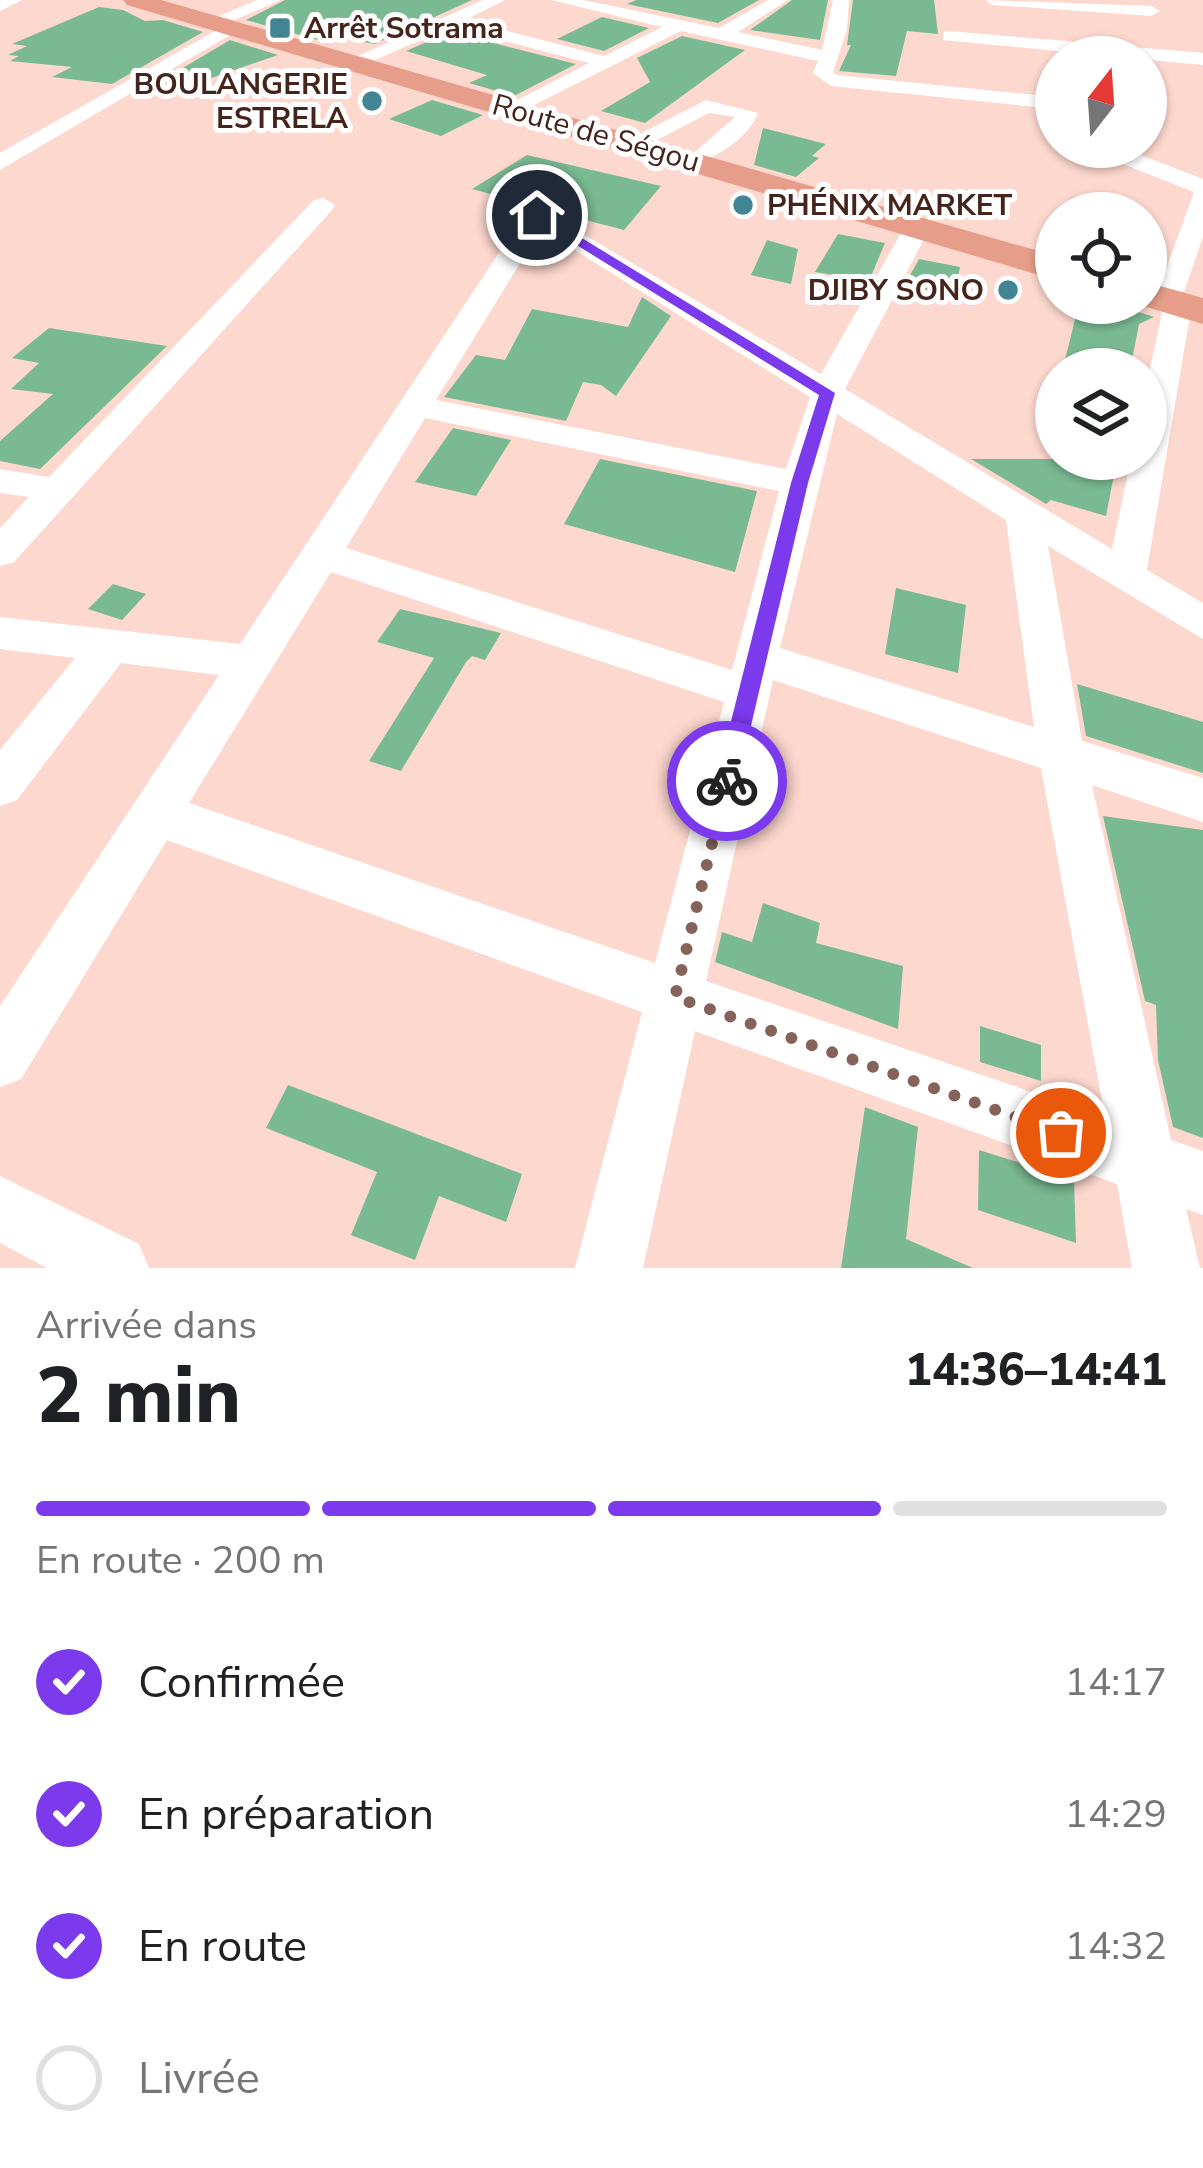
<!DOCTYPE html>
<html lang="fr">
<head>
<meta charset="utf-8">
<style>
	:root { --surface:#fff; --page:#f6f6f6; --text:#202124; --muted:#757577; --line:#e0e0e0; --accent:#7c3aed }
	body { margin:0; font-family:"Nunito Sans",sans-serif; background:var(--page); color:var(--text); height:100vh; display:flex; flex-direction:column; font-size:45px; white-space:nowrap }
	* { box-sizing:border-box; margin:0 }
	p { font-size:39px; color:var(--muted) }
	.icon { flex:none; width:66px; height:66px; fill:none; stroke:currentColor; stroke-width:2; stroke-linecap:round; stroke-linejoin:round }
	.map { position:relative; height:1268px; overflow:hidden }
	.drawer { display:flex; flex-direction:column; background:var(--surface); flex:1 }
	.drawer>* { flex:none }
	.needle { width:78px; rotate:17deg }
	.buttons { position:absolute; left:1035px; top:36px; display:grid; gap:24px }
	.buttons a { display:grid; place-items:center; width:132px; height:132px; border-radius:50%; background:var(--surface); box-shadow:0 3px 9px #0004; font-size:60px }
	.pin { position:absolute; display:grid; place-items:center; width:102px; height:102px; color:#fff; margin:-51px; border:6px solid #fff; border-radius:50%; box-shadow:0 3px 12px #0007 }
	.courier { position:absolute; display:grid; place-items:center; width:120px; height:120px; margin:-60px; border:9px solid #7c3aed; border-radius:50%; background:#fff; color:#222; box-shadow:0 3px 15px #0007 }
	.overview em { font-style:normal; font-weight:800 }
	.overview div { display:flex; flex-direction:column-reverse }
	.overview { display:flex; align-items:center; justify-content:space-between; height:204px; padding:0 36px }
	h1 { font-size:78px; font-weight:800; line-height:90px }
	.bar { display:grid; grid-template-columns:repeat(4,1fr); gap:18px 12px; align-content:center; height:144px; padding:0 36px }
	.bar i { height:15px; border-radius:9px; background:var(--line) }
	.bar .on { background:var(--accent) }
	.bar p { grid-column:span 4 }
	ol { padding:0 36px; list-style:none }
	li { display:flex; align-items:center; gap:36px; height:132px }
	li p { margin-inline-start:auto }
	li .icon { padding:12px; border-radius:50%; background:var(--accent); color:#fff; stroke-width:4 }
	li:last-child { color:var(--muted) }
	li i { width:66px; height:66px; border:6px solid var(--line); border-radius:50% }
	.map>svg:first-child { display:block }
	.building { fill:#7aba92 }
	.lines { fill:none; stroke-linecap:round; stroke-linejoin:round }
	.minor { fill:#fff; fill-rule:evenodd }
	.highway { fill:#e69e8a; fill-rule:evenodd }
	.route { fill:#7c3aed }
	.done { stroke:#85635a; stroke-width:12; stroke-dasharray:0 21.6 }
	.poi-dot { fill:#418494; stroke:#fff; stroke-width:4.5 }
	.labels { text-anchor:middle; stroke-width:10; stroke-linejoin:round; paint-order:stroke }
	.far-poi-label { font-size:30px; font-weight:bold; fill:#45241b; stroke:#fff; text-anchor:start }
	.far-street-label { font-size:30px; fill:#45241b; stroke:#fff }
</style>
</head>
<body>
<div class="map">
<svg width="1203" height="1268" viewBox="0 0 1203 1268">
	<rect width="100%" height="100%" fill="#fdd8ce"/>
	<path class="building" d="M 285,0 L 472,0 L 375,44 L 331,36 L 318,40 L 246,20 Z
		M 636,0 L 759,0 L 718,23 L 627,4 Z
		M 792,0 L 828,0 L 820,40 L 750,30 Z
		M 853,0 L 934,0 L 938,34 L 907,31 L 896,76 L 839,71 L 851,45 L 847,45 Z
		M 99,7 L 123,10 L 145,21 L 163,20 L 203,32 L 112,84 L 52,77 L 72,67 L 10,61 L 19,56 L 8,55 L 27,46 L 12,44 Z
		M 602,17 L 649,28 L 604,51 L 557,39 Z
		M 450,32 L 576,64 L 514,96 L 469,83 L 487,75 L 406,51 Z
		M 682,36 L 745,50 L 645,123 L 601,111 L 650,82 L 637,58 Z
		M 230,40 L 278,55 L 197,83 L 171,75 Z
		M 432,100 L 483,115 L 441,136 L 389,119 Z
		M 763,128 L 826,144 L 812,156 L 819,158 L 796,177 L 754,165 Z
		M 527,155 L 661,186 L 624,230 L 554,212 L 539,203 L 531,205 L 472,189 Z
		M 838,234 L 885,243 L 869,281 L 815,272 Z
		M 767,240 L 798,249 L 791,284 L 751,275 Z
		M 919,259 L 960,267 L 955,295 L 904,286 Z
		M 642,297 L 671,316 L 616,396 L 601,385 L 583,382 L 566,421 L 444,397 L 476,355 L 505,360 L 532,309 L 628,327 Z
		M 1079,303 L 1111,303 L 1154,317 L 1139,324 L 1131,365 L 1081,353 L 1065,360 Z
		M 49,328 L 167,346 L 40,469 L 0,461 L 0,441 L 53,394 L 11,389 L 39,363 L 12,358 Z
		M 453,428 L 511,440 L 476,496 L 415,482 Z
		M 600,459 L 757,491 L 735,572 L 564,524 Z
		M 971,459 L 1117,459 L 1106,516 L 1051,500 L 1046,504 Z
		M 113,584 L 146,594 L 122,620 L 88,609 Z
		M 896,588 L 966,605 L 958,673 L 885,654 Z
		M 400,609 L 501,633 L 485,660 L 472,656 L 466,662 L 401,771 L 369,761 L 434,658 L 377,642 Z
		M 1077,684 L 1203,722 L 1203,773 L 1086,736 Z
		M 1103,816 L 1203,830 L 1203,1138 L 1173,1127 L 1158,1060 L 1156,1005 L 1145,1001 Z
		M 763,903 L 820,923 L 816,943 L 903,966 L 898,1029 L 715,962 L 722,932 L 752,942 Z
		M 980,1026 L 1041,1045 L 1041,1081 L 980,1062 Z
		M 288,1085 L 522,1174 L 506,1222 L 439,1196 L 415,1260 L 351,1235 L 377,1172 L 266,1128 Z
		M 865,1107 L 918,1127 L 906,1239 L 973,1268 L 841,1268 Z
		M 979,1150 L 1074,1180 L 1076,1243 L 978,1210 Z"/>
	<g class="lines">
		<path class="minor" d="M 0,0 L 22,0 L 0,11 Z
			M 257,0 L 281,0 L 234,20 L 219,16 Z
			M 483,0 L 505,0 L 465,20 L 604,56 L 662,27 L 551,0 L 583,0 L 719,28 L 768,0 L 788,0 L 738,32 L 822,50 L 833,0 L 849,0 L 847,30 L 833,72 L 837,75 L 1056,97 L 1056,109 L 831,86 L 813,73 L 818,61 L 681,31 L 514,115 L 507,113 L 507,105 L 589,63 L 450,27 L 375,60 L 358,56 Z
			M 985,0 L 1151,6 L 1160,11 L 1151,16 L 993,5 Z
			M 227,24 L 242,28 L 0,170 L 0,153 Z
			M 949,31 L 1203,53 L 1203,65 L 943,40 L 943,32 Z
			M 706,100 L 758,113 C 752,132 725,153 706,159 L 695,152 L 735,117 L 709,113 L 655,141 L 647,143 L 636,136 Z
			M 1115,147 L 1137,147 L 1141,155 L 1203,179 L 1203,237 L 1184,292 L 1164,292 L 1160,286 L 1194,192 L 1123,164 Z
			M 323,198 L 335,205 L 332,210 L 14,562 L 0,566 L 0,528 L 29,497 L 0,493 L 0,469 L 49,477 L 314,200 Z
			M 537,207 L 821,374 L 904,228 L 917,220 L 926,223 L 930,228 L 845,389 L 1112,549 L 1131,459 L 1146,459 L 1146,387 L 1164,304 L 1178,295 L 1192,304 L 1147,570 L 1203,603 L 1203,639 L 1048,546 L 1082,741 L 1203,778 L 1203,822 L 1092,785 L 1171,1140 L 1203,1151 L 1203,1215 L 1186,1209 L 1200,1268 L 1132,1268 L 1117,1184 L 695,1031 L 643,1268 L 575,1268 L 642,1012 L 167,840 L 21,1079 L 0,1087 L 0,1006 L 219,675 L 121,663 L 17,800 L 0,806 L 0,750 L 75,658 L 0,649 L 0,617 L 240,644 L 524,215 ZM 541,229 L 810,397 L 786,469 L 436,400 ZM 837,414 L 1006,520 L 1034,727 L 780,648 ZM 425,418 L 779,491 L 732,670 L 346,548 ZM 331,572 L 724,702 L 655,963 L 189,803 ZM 773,680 L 1041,768 L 1105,1117 L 706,981 Z
			M 0,1176 L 139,1244 L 149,1268 L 47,1268 L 0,1243 Z"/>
		<path class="highway" d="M 123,0 L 161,0 L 1056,256 L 1056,280 L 127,5 Z
			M 1146,282 L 1203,298 L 1203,324 L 1133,303 L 1146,303 Z"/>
	</g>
	<path class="route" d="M 533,213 L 541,213 L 835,393 L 808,483 L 738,781 L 727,790 L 716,781 L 791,483 L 819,395 L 533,218 Z"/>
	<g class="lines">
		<path class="done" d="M 727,781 L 675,997 L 1061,1133"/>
	</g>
	<g class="poi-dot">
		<rect x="268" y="16" width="24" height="24" rx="6"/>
		<circle cx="372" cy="101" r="12"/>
		<circle cx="743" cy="205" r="12"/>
		<circle cx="1008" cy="290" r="12"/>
	</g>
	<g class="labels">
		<g class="far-poi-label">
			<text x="304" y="38">Arrêt Sotrama</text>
			<text x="348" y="94" text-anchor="end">BOULANGERIE<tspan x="348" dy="34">ESTRELA</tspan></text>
			<text x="767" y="215">PHÉNIX MARKET</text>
			<text x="984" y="300" text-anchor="end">DJIBY SONO</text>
		</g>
		<g class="far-street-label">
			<text transform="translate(596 133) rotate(16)" y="10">Route de Ségou</text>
		</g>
	</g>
</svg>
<div class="buttons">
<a><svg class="needle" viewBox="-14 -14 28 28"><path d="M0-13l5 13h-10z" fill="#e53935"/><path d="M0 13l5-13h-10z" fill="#757577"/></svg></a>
<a><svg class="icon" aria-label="locate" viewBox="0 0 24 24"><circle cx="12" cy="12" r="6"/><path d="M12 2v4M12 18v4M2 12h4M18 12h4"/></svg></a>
<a><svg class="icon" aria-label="layers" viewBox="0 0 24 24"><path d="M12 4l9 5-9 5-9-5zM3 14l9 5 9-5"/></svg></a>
</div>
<div class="pin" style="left:1061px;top:1133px;background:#ea580c"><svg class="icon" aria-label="bag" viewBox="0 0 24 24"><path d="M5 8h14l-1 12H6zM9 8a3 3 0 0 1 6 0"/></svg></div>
<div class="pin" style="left:537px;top:215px;background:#1f2937"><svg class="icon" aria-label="home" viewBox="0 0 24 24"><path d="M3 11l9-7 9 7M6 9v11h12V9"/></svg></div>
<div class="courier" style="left:727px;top:781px"><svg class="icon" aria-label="bike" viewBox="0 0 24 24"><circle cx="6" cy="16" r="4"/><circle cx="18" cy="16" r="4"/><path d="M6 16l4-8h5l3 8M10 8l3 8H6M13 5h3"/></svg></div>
</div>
<section class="drawer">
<div class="overview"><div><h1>2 min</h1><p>Arrivée dans</p></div><em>14:36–14:41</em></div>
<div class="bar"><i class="on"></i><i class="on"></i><i class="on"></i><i></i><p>En route · 200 m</p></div>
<ol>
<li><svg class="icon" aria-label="check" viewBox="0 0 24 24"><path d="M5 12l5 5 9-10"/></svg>Confirmée<p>14:17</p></li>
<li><svg class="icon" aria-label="check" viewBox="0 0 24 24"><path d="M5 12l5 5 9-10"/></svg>En préparation<p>14:29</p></li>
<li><svg class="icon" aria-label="check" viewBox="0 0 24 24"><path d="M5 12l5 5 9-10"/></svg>En route<p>14:32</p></li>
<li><i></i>Livrée</li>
</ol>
</section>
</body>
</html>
